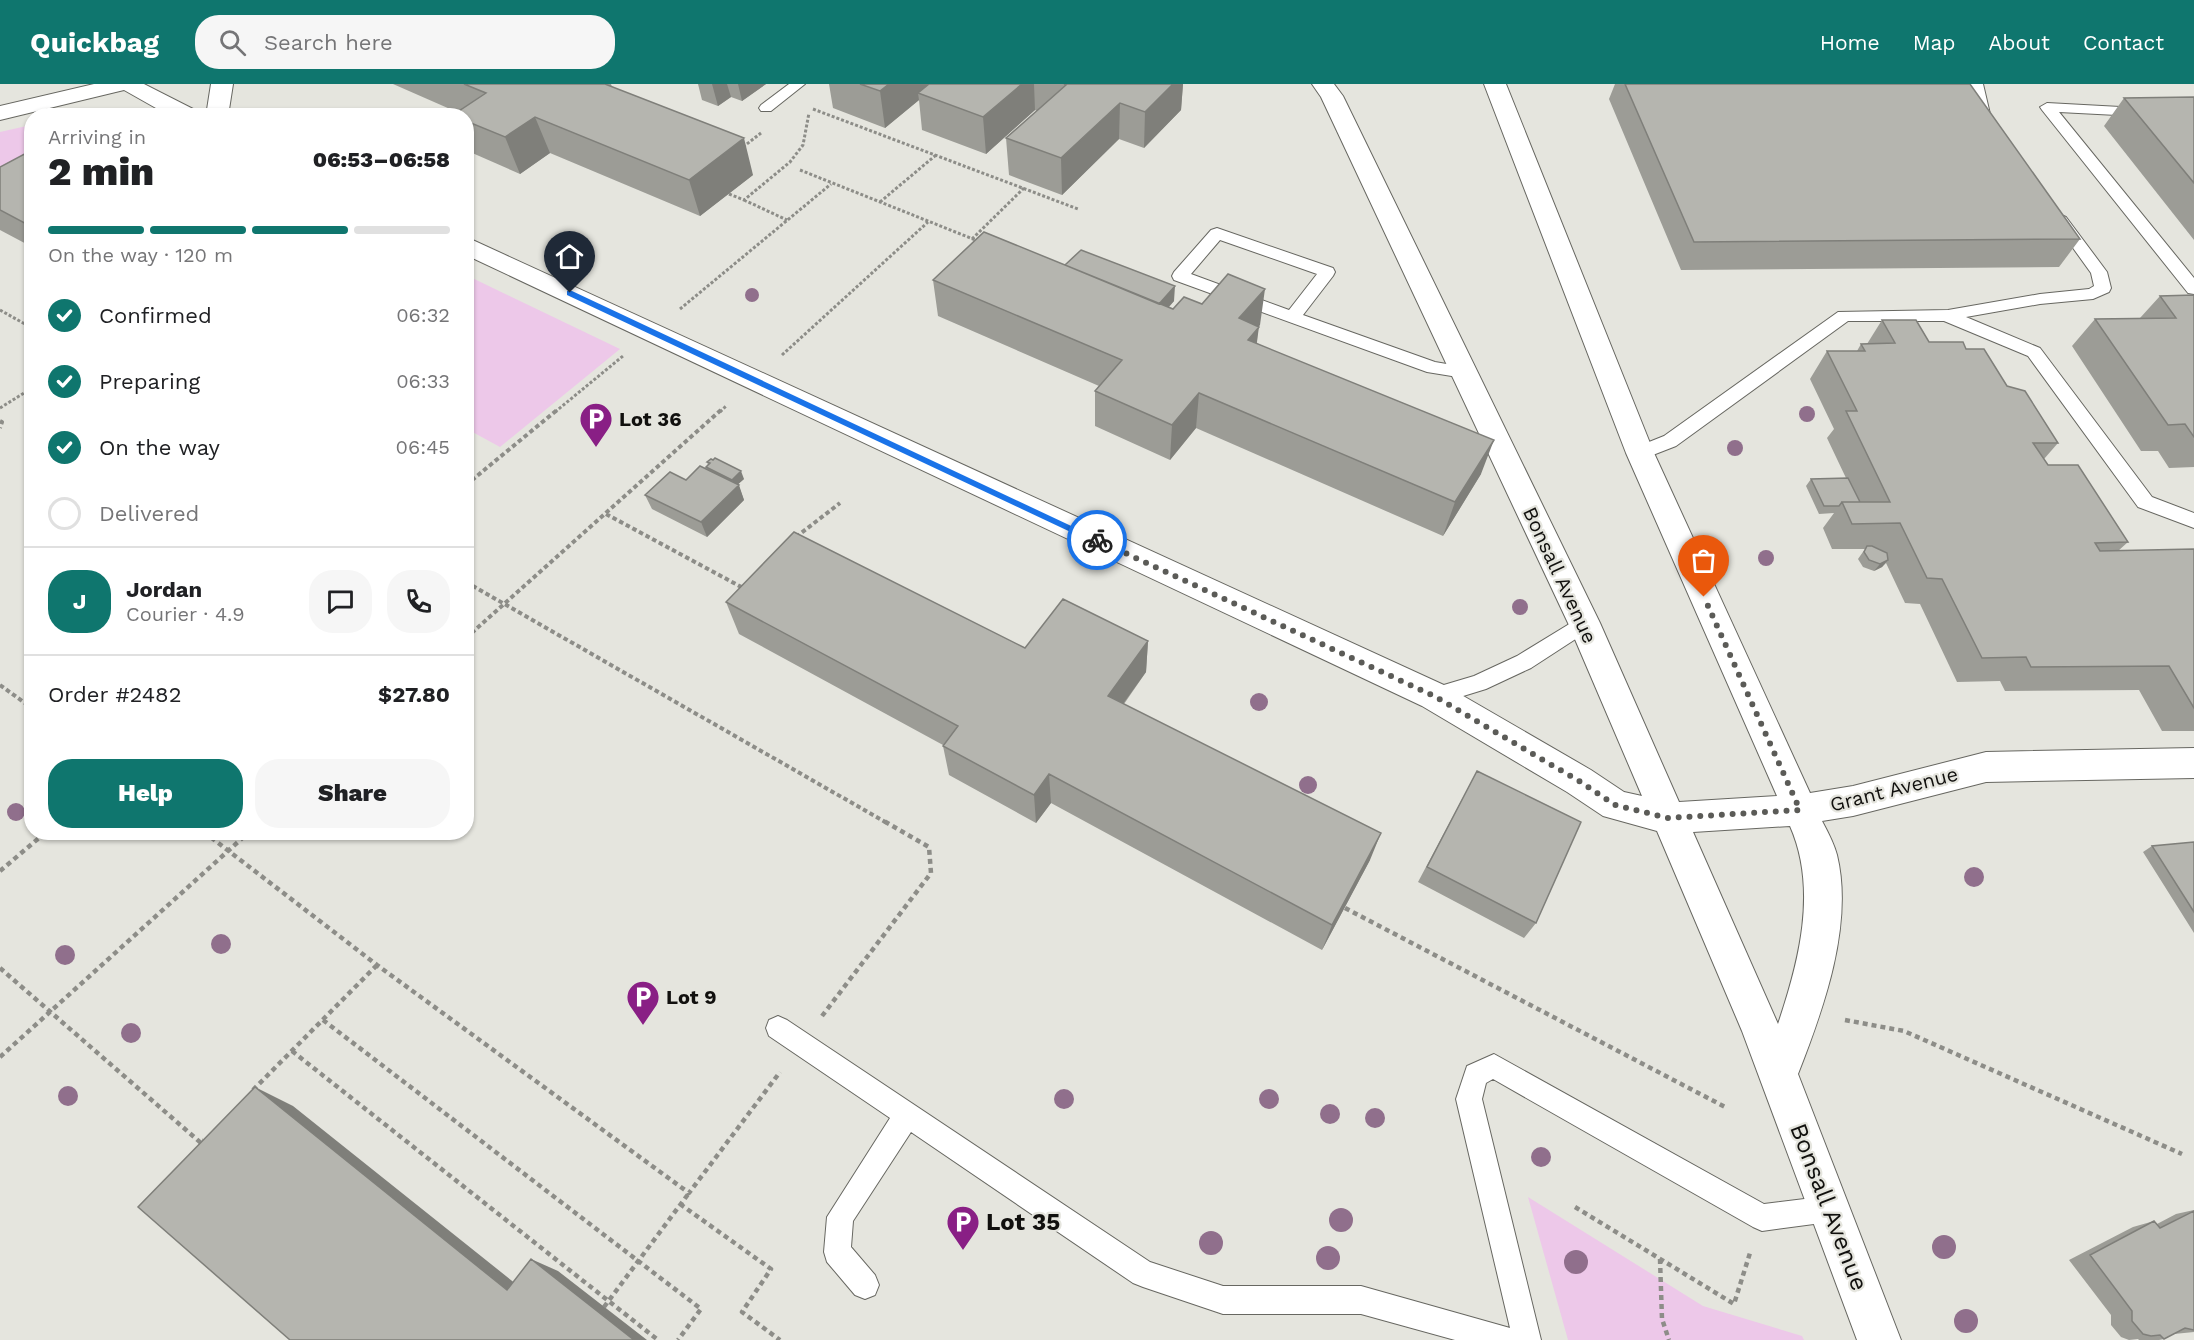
<!DOCTYPE html>
<html lang="en">
<head>
<meta charset="utf-8">
<style>
	:root { --surface:#fff; --page:#f6f6f6; --text:#202124; --muted:#757577; --line:#e0e0e0; --accent:#0f766e }
	body { margin:0; font-family:"Work Sans",sans-serif; background:var(--page); color:var(--text); height:100vh; display:flex; flex-direction:column; font-size:22px; white-space:nowrap }
	* { box-sizing:border-box; margin:0 }
	p { font-size:20px; color:var(--muted) }
	.icon { flex:none; width:33px; height:33px; fill:none; stroke:currentColor; stroke-width:2; stroke-linecap:round; stroke-linejoin:round }
	.map { position:relative; flex:1; overflow:hidden }
	.side { position:absolute; left:24px; top:24px; width:450px; height:732px; display:flex; flex-direction:column; background:var(--surface); border-radius:24px; box-shadow:0 2px 4px #0004 }
	.side>* { flex:none }
	.pin { position:absolute; display:grid; place-items:center; width:51px; height:51px; color:#fff; margin:-62px -26px; border-radius:50% 50% 50% 0; rotate:-45deg; box-shadow:0 0 6px #0007 }
	.pin .icon { rotate:45deg }
	.courier { position:absolute; display:grid; place-items:center; width:60px; height:60px; margin:-30px; border:4px solid #1a73e8; border-radius:50%; background:#fff; color:#222; box-shadow:0 2px 8px #0007 }
	.summary em { font-style:normal; font-weight:800 }
	.summary div { display:flex; flex-direction:column-reverse }
	.summary { display:flex; align-items:center; justify-content:space-between; height:102px; padding:0 24px }
	h1 { font-size:39px; font-weight:800; line-height:45px }
	.bar { display:grid; grid-template-columns:repeat(4,1fr); gap:9px 6px; align-content:center; height:72px; padding:0 24px }
	.bar i { height:8px; border-radius:4px; background:var(--line) }
	.bar .selected { background:var(--accent) }
	.bar p { grid-column:span 4 }
	.line { display:flex; align-items:center; gap:15px; padding:0 24px; border-top:2px solid var(--line) }
	.line div { flex:1 }
	.round { display:grid; place-items:center; flex:none; width:63px; height:63px; border-radius:24px; background:var(--page) }
	ol { padding:0 24px; list-style:none }
	li { display:flex; align-items:center; gap:18px; height:66px }
	li p { margin-inline-start:auto }
	li .icon { padding:6px; border-radius:50%; background:var(--accent); color:#fff; stroke-width:4 }
	li:last-child { color:var(--muted) }
	li i { width:33px; height:33px; border:3px solid var(--line); border-radius:50% }
	.action { display:flex; gap:12px; margin-top:auto; padding:12px 24px }
	.action a { flex:1; height:69px; border-radius:24px; background:var(--accent); color:#fff; font-size:24px; font-weight:800; line-height:69px; text-align:center }
	.action a+a { background:var(--page); color:var(--text) }
	header { display:flex; align-items:center; gap:36px; box-sizing:border-box; height:84px; padding:0 30px; background:var(--accent); color:#fff }
	header strong { font-size:28px }
	nav { display:flex; gap:33px; margin-inline-start:auto; font-size:21px }
	.search { width:420px; height:54px; background:var(--page); display:flex; align-items:center; gap:15px; box-sizing:border-box; padding:0 21px; border-radius:24px; color:var(--muted); font-size:22px }
	.map>svg:first-child { display:block }
	.green { fill:#edc8e9 }
	.lines { fill:none; stroke-linecap:round; stroke-linejoin:round }
	.service-casing { stroke:#676761; stroke-width:2 }
	.minor-casing { stroke:#676761; stroke-width:2 }
	.path-far2 { stroke:#8d8d88; stroke-width:3; stroke-dasharray:3 2; stroke-linecap:butt }
	.path-far1 { stroke:#8d8d88; stroke-width:4; stroke-dasharray:4.5 3; stroke-linecap:butt }
	.path { stroke:#8d8d88; stroke-width:4.5; stroke-dasharray:5 4; stroke-linecap:butt }
	.service { fill:#fff; fill-rule:evenodd }
	.minor { fill:#fff; fill-rule:evenodd }
	.tree { fill:#906f8c }
	.wall { fill:#9c9c96 }
	.shaded-wall { fill:#7f7f7a }
	.building { fill:#b5b5af; stroke:#7f7f7a; stroke-width:1.5 }
	.route { fill:#1a73e8 }
	.done { stroke:#5b5b57; stroke-width:6; stroke-dasharray:0 10.8 }
	.labels { text-anchor:middle; stroke-width:4.5; stroke-linejoin:round; paint-order:stroke }
	.poi-label { font-size:20px; font-weight:bold; fill:#11100e; stroke:#e5e5de; text-anchor:start }
	.street-label { font-size:20px; fill:#11100e; stroke:#e5e5de }
	.near-street-label { font-size:24px; fill:#11100e; stroke:#e5e5de }
	.near-poi-label { font-size:24px; font-weight:bold; fill:#11100e; stroke:#e5e5de; text-anchor:start }
</style>
</head>
<body>
<header>
<strong>Quickbag</strong>
<div class="search"><svg class="icon" aria-label="search" viewBox="0 0 24 24"><circle cx="10" cy="10" r="6"/><path d="M15 15l6 6"/></svg>Search here</div>
<nav><a>Home</a><a>Map</a><a>About</a><a>Contact</a></nav>
</header>
<div class="map">
<svg width="2194" height="1256" viewBox="0 0 2194 1256">
	<rect width="100%" height="100%" fill="#e5e5de"/>
	<path class="green" d="M 31,41 L 31,101 L 0,99 L 0,48 Z
		M 466,191 L 620,265 L 500,363 L 467,345 Z
		M 1528,1113 L 1703,1222 L 1802,1252 L 1804,1256 L 1568,1256 Z"/>
	<g class="lines">
		<defs>
			<path id="service" d="M 789,0 L 805,0 L 771,27 L 761,27 L 759,24 L 761,21 Z
				M 1969,0 L 1983,0 L 1990,30 L 1996,38 L 1994,41 L 1984,41 L 1976,30 Z
				M 2047,19 L 2194,27 L 2194,35 L 2059,28 L 2194,194 L 2194,210 L 2188,209 L 2042,26 L 2040,23 Z
				M 2061,131 L 2066,133 L 2107,188 L 2111,204 L 2109,208 L 2093,215 L 2040,220 L 1966,233 L 2040,264 L 2152,413 L 2194,429 L 2194,444 L 2138,423 L 2028,272 L 1944,237 L 1848,237 L 1676,362 L 1640,376 L 1634,374 L 1631,369 L 1634,364 L 1664,352 L 1838,228 L 1948,226 L 2040,210 L 2089,205 L 2094,202 L 2091,189 L 2053,136 Z
				M 1217,144 L 1333,184 L 1335,188 L 1333,192 L 1303,231 L 1435,278 L 1470,284 L 1473,288 L 1470,292 L 1464,294 L 1427,288 L 1174,196 L 1172,192 L 1174,188 L 1211,146 ZM 1220,156 L 1317,190 L 1289,226 L 1191,190 Z
				M 1584,531 L 1591,533 L 1594,539 L 1591,545 L 1531,584 L 1486,605 L 1434,621 L 1427,618 L 1424,612 L 1427,606 L 1474,592 L 1517,572 Z
				M 778,932 L 787,936 L 1150,1178 L 1223,1202 L 1361,1202 L 1510,1244 L 1456,1015 L 1467,982 L 1494,970 L 1764,1120 L 1829,1112 L 1838,1116 L 1842,1125 L 1838,1134 L 1829,1138 L 1762,1147 L 1753,1143 L 1493,995 L 1486,999 L 1482,1015 L 1541,1256 L 1455,1256 L 1361,1230 L 1223,1230 L 1143,1203 L 1133,1199 L 911,1048 L 853,1137 L 851,1163 L 875,1191 L 879,1201 L 875,1211 L 865,1215 L 855,1211 L 827,1178 L 824,1168 L 827,1133 L 890,1034 L 769,952 L 766,944 L 769,936 Z"/>
			<path id="minor" d="M 94,0 L 144,0 L 197,27 L 200,32 L 170,32 L 124,6 L 0,36 L 0,22 Z
				M 211,0 L 233,0 L 228,32 L 206,32 Z
				M 1312,0 L 1334,0 L 1343,12 L 1600,539 L 1679,718 L 1777,712 L 1626,369 L 1484,0 L 1506,0 L 1654,369 L 1810,709 L 1853,702 L 1986,668 L 2194,664 L 2194,694 L 1986,698 L 1853,732 L 1822,737 C 1828,748 1834,760 1837,771 C 1854,841 1823,926 1798,990 L 1901,1256 L 1857,1256 L 1742,947 L 1657,747 L 1603,732 L 1567,708 L 1422,622 L 466,171 L 466,153 L 1446,602 L 1591,686 L 1624,708 L 1642,712 L 1568,539 L 1321,13 ZM 1790,742 C 1818,805 1799,878 1778,940 L 1693,748 Z"/>
		</defs>
		<use href="#service" class="service-casing"/>
		<use href="#minor" class="minor-casing"/>
		<path class="path-far2" d="M 813,25 L 1078,125
			M 743,63 L 761,49
			M 800,86 L 978,157
			M 729,110 L 744,116 L 790,78 L 803,61 L 809,29
			M 744,116 L 787,136
			M 880,118 L 936,71
			M 972,155 L 1024,104
			M 680,225 L 831,100
			M 0,226 L 32,244
			M 782,271 L 928,138
			M 0,324 L 32,304
			M 555,328 L 623,272
			M 720,328 L 727,321"/>
		<path class="path-far1" d="M 0,337 L 2,338 L 0,344
			M 466,401 L 557,326
			M 606,430 L 745,505
			M 796,453 L 840,419
			M 466,498 L 887,739
			M 466,554 L 721,326
			M 0,601 L 32,624"/>
		<path class="path" d="M 204,748 L 377,881 L 689,1109 L 780,988
			M 0,787 L 46,748
			M 1345,824 L 1727,1024
			M 0,884 L 201,1059 L 204,1056
			M 822,932 L 931,789 L 929,763 L 884,737
			M 323,936 L 701,1225 L 678,1256
			M 1845,936 L 1904,947 L 2182,1070
			M 292,967 L 658,1256
			M 0,973 L 249,748
			M 253,1006 L 377,881
			M 680,1120 L 771,1185 L 742,1228 L 780,1256
			M 1575,1123 L 1734,1220 L 1750,1169
			M 1660,1175 L 1662,1235 L 1669,1256
			M 604,1223 L 689,1109"/>
		<use href="#service" class="service"/>
		<use href="#minor" class="minor"/>
	</g>
	<g class="tree">
		<circle cx="752" cy="211" r="7"/>
		<circle cx="1807" cy="330" r="8"/>
		<circle cx="1735" cy="364" r="8"/>
		<circle cx="1766" cy="474" r="8"/>
		<circle cx="1520" cy="523" r="8"/>
		<circle cx="1259" cy="618" r="9"/>
		<circle cx="1308" cy="701" r="9"/>
		<circle cx="16" cy="728" r="9"/>
		<circle cx="1974" cy="793" r="10"/>
		<circle cx="221" cy="860" r="10"/>
		<circle cx="65" cy="871" r="10"/>
		<circle cx="131" cy="949" r="10"/>
		<circle cx="68" cy="1012" r="10"/>
		<circle cx="1064" cy="1015" r="10"/>
		<circle cx="1269" cy="1015" r="10"/>
		<circle cx="1330" cy="1030" r="10"/>
		<circle cx="1375" cy="1034" r="10"/>
		<circle cx="1541" cy="1073" r="10"/>
		<circle cx="1341" cy="1136" r="12"/>
		<circle cx="1211" cy="1159" r="12"/>
		<circle cx="1944" cy="1163" r="12"/>
		<circle cx="1328" cy="1174" r="12"/>
		<circle cx="1576" cy="1178" r="12"/>
		<circle cx="1966" cy="1237" r="12"/>
	</g>
	<path class="wall" d="M 393,0 L 611,0 L 612,3 L 753,91 L 700,132 L 550,69 L 520,90 L 470,68 L 466,61 L 466,32 Z
		M 698,0 L 766,0 L 742,17 L 731,13 L 718,22 L 702,16 Z
		M 829,0 L 1183,0 L 1181,26 L 1144,64 L 1119,55 L 1062,111 L 1009,91 L 1006,54 L 1037,27 L 1035,26 L 986,70 L 922,46 L 919,16 L 885,44 L 833,24 Z
		M 1615,0 L 1625,0 L 2080,155 L 2059,183 L 1681,186 L 1609,15 Z
		M 2194,13 L 2194,156 L 2104,42 L 2124,14 Z
		M 32,66 L 32,163 L 0,146 L 0,83 Z
		M 1065,181 L 1174,217 L 1169,223 L 1173,225 L 1202,220 L 1260,241 L 1258,242 L 1257,259 L 1481,390 L 1443,452 L 1196,344 L 1170,376 L 1095,342 L 1095,307 L 1099,302 L 938,232 L 933,196 Z
		M 2194,211 L 2194,383 L 2169,384 L 2158,367 L 2141,367 L 2072,262 L 2095,235 L 2140,234 L 2160,212 Z
		M 1882,236 L 1929,258 L 1966,265 L 2007,302 L 2058,359 L 2044,375 L 2048,381 L 2128,458 L 2118,467 L 2194,465 L 2194,647 L 2162,647 L 2139,606 L 2005,607 L 2000,597 L 1957,598 L 1920,520 L 1905,519 L 1886,479 L 1882,483 L 1874,487 L 1863,483 L 1858,475 L 1865,465 L 1832,465 L 1823,444 L 1834,429 L 1819,430 L 1806,402 L 1811,395 L 1846,394 L 1827,354 L 1834,345 L 1810,295 L 1827,267 L 1857,267 L 1861,260 L 1867,260 Z
		M 707,378 L 744,395 L 738,400 L 744,416 L 707,453 L 652,425 L 645,411 L 686,396 L 707,386 L 706,383 L 708,381 Z
		M 726,518 L 1025,564 L 1148,557 L 1146,588 L 1124,620 L 1370,776 L 1322,866 L 1051,719 L 1036,739 L 949,691 L 943,662 L 943,661 L 739,550 Z
		M 1477,687 L 1536,839 L 1524,854 L 1418,798 Z
		M 2194,758 L 2194,849 L 2143,768 L 2152,762 Z
		M 2194,1126 L 2194,1248 L 2174,1250 L 2164,1255 L 2159,1256 L 2139,1256 L 2138,1255 L 2129,1256 L 2121,1253 L 2111,1241 L 2111,1231 L 2069,1176 L 2133,1143 L 2154,1137 L 2157,1140 L 2176,1130 Z"/>
	<path class="shaded-wall" d="M 712,0 L 727,0 L 731,13 L 718,22 Z
		M 738,0 L 766,0 L 742,17 Z
		M 889,0 L 938,0 L 918,9 L 919,16 L 885,44 L 880,7 Z
		M 1022,0 L 1034,0 L 1035,26 L 986,70 L 983,33 Z
		M 1158,0 L 1183,0 L 1181,26 L 1144,64 L 1145,28 Z
		M 1120,19 L 1119,55 L 1062,111 L 1061,74 Z
		M 535,33 L 550,69 L 520,90 L 505,53 Z
		M 744,54 L 753,91 L 700,132 L 689,96 Z
		M 1175,202 L 1174,217 L 1156,237 L 1157,222 Z
		M 1265,205 L 1260,241 L 1235,270 L 1239,234 Z
		M 1259,243 L 1254,278 L 1248,256 Z
		M 1199,309 L 1196,344 L 1170,376 L 1172,341 Z
		M 1494,356 L 1481,390 L 1443,452 L 1455,418 Z
		M 741,387 L 744,395 L 735,403 L 732,396 Z
		M 739,401 L 744,416 L 707,453 L 701,438 Z
		M 1888,476 L 1882,483 L 1874,487 L 1880,480 Z
		M 1148,557 L 1146,588 L 1107,642 L 1108,612 Z
		M 1049,690 L 1051,719 L 1036,739 L 1034,711 Z
		M 1381,749 L 1370,776 L 1322,866 L 1332,841 Z
		M 255,1003 L 293,1022 L 536,1216 L 507,1206 Z
		M 531,1175 L 558,1187 L 647,1256 L 634,1256 Z"/>
	<path class="building" d="M 464,0 L 605,0 L 744,54 L 689,96 L 535,33 L 505,53 L 466,37 L 466,32 L 453,31 L 486,9 Z
		M 860,0 L 889,0 L 880,7 Z
		M 929,0 L 1022,0 L 983,33 L 918,9 Z
		M 1064,0 L 1173,0 L 1145,28 L 1120,19 L 1061,74 L 1006,54 L 1066,1 Z
		M 1625,0 L 1970,0 L 2080,155 L 1694,158 Z
		M 2194,13 L 2194,99 L 2124,14 Z
		M 32,66 L 32,143 L 0,126 L 0,83 Z
		M 984,148 L 1173,225 L 1184,213 L 1202,220 L 1228,190 L 1265,205 L 1239,234 L 1259,243 L 1248,256 L 1494,356 L 1455,418 L 1199,309 L 1172,341 L 1095,307 L 1122,276 L 933,196 Z
		M 1081,166 L 1175,202 L 1159,220 L 1065,181 Z
		M 2194,211 L 2194,353 L 2185,340 L 2168,341 L 2095,235 L 2176,234 L 2160,212 Z
		M 1882,236 L 1916,236 L 1929,258 L 1963,258 L 1966,265 L 1984,265 L 2007,302 L 2025,307 L 2058,359 L 2033,359 L 2048,381 L 2078,381 L 2128,458 L 2095,459 L 2100,467 L 2194,465 L 2194,624 L 2169,582 L 2031,583 L 2026,573 L 1982,574 L 1942,495 L 1927,494 L 1900,439 L 1852,440 L 1842,418 L 1890,418 L 1846,327 L 1857,327 L 1827,267 L 1865,267 L 1861,260 L 1895,259 Z
		M 715,374 L 741,387 L 732,396 L 706,383 L 710,379 L 707,378 L 711,375 L 713,376 Z
		M 700,382 L 739,401 L 701,438 L 645,411 L 670,388 L 686,396 Z
		M 1848,394 L 1860,418 L 1842,418 L 1839,422 L 1824,422 L 1811,395 Z
		M 794,448 L 1025,564 L 1063,515 L 1148,557 L 1108,612 L 1381,749 L 1332,841 L 1049,690 L 1034,711 L 943,662 L 958,642 L 726,518 Z
		M 1867,462 L 1872,462 L 1887,469 L 1888,476 L 1880,480 L 1869,476 L 1864,468 Z
		M 1477,687 L 1581,738 L 1536,839 L 1427,783 Z
		M 2194,758 L 2194,828 L 2152,762 Z
		M 255,1003 L 507,1206 L 531,1175 L 634,1256 L 290,1256 L 138,1123 Z
		M 2194,1127 L 2194,1246 L 2185,1244 L 2164,1255 L 2160,1251 L 2151,1252 L 2143,1250 L 2132,1237 L 2132,1227 L 2090,1171 L 2154,1137 L 2160,1144 Z"/>
	<path class="route" d="M 567,207 L 572,207 L 1101,456 L 1097,460 L 1094,459 L 567,211 Z"/>
	<g class="lines">
		<path class="done" d="M 1097,456 L 1434,612 L 1579,697 L 1615,721 L 1668,734 L 1800,726 L 1704,513"/>
	</g>
	<defs>
		<symbol id="parking-pin" viewBox="-11 -11 22 30"><path d="M0 17L-7.5 6A9.5 9.5 0 1 1 7.5 6Z" fill="#891f85" stroke="#e5e5de"/><path d="M-3.5-5.5H1a3.5 3.5 0 0 1 0 7H-1V5.5H-3.5ZM-1-3.4V-.6H.8a1.4 1.4 0 0 0 0-2.8Z" fill="#fff"/></symbol>
	</defs>
	<g fill-rule="evenodd">
		<use href="#parking-pin" x="577" y="316" width="38" height="52"/>
		<use href="#parking-pin" x="624" y="894" width="38" height="52"/>
		<use href="#parking-pin" x="944" y="1119" width="38" height="52"/>
	</g>
	<g class="labels">
		<g class="poi-label">
			<text x="619" y="342">Lot 36</text>
			<text x="666" y="920">Lot 9</text>
		</g>
		<g class="street-label">
			<text transform="translate(1560 491) rotate(65)" y="7">Bonsall Avenue</text>
			<text transform="translate(1894 705) rotate(-14)" y="7">Grant Avenue</text>
		</g>
		<g class="near-street-label">
			<text transform="translate(1829 1123) rotate(69)" y="8">Bonsall Avenue</text>
		</g>
		<g class="near-poi-label">
			<text x="986" y="1146">Lot 35</text>
		</g>
	</g>
</svg>
<div class="pin" style="left:1704px;top:513px;background:#ea580c"><svg class="icon" aria-label="bag" viewBox="0 0 24 24"><path d="M5 8h14l-1 12H6zM9 8a3 3 0 0 1 6 0"/></svg></div>
<div class="pin" style="left:570px;top:209px;background:#1f2937"><svg class="icon" aria-label="home" viewBox="0 0 24 24"><path d="M3 11l9-7 9 7M6 9v11h12V9"/></svg></div>
<div class="courier" style="left:1097px;top:456px"><svg class="icon" aria-label="bike" viewBox="0 0 24 24"><circle cx="6" cy="16" r="4"/><circle cx="18" cy="16" r="4"/><path d="M6 16l4-8h5l3 8M10 8l3 8H6M13 5h3"/></svg></div>
<section class="side">
<div class="summary"><div><h1>2 min</h1><p>Arriving in</p></div><em>06:53–06:58</em></div>
<div class="bar"><i class="selected"></i><i class="selected"></i><i class="selected"></i><i></i><p>On the way · 120 m</p></div>
<ol>
<li><svg class="icon" aria-label="check" viewBox="0 0 24 24"><path d="M5 12l5 5 9-10"/></svg>Confirmed<p>06:32</p></li>
<li><svg class="icon" aria-label="check" viewBox="0 0 24 24"><path d="M5 12l5 5 9-10"/></svg>Preparing<p>06:33</p></li>
<li><svg class="icon" aria-label="check" viewBox="0 0 24 24"><path d="M5 12l5 5 9-10"/></svg>On the way<p>06:45</p></li>
<li><i></i>Delivered</li>
</ol>
<div class="line" style="height:108px"><b class="round" style="background:var(--accent);color:#fff">J</b><div><b>Jordan</b><p>Courier · 4.9</p></div><a class="round"><svg class="icon" aria-label="chat" viewBox="0 0 24 24"><path d="M4 5h16v11H9l-5 4z"/></svg></a><a class="round"><svg class="icon" aria-label="phone" viewBox="0 0 24 24"><path d="M5 4h4l2 5-3 2q2 4 5 5l2-3 5 2v4C11 20 4 13 5 4z"/></svg></a></div>
<div class="line" style="height:78px"><div>Order #2482</div><b>$27.80</b></div>
<div class="action"><a>Help</a><a>Share</a></div>
</section>
</div>
</body>
</html>
